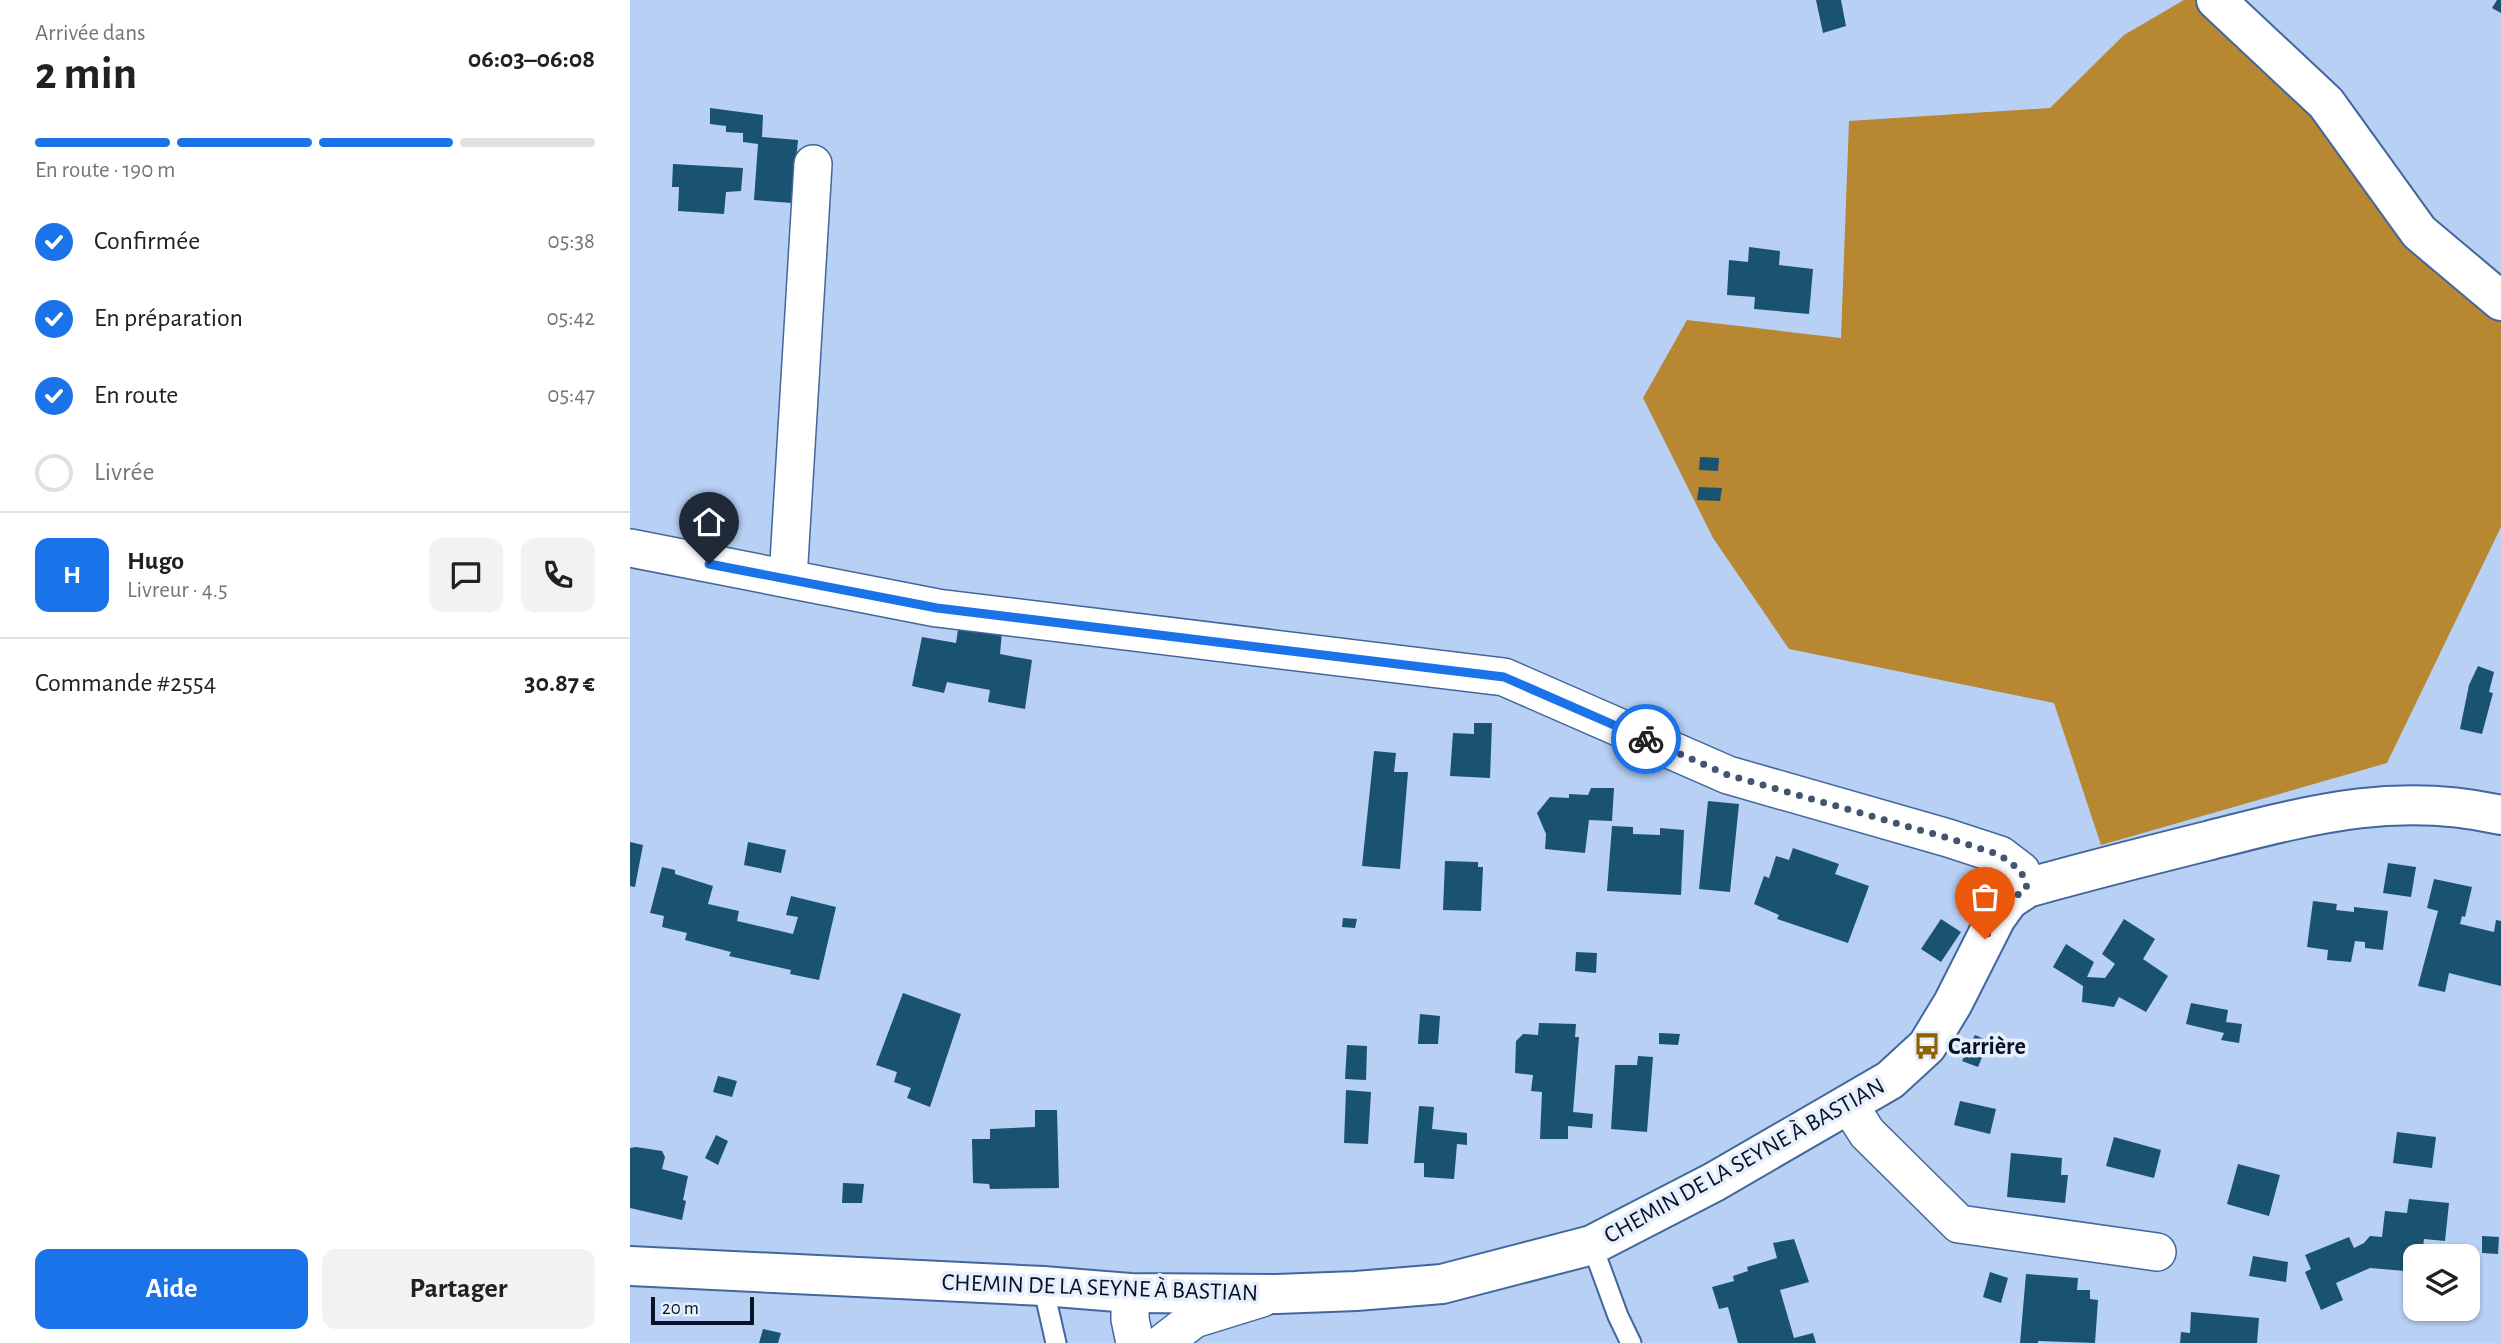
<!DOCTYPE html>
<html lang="fr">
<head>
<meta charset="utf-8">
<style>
	:root { --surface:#fff; --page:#f2f2f2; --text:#202124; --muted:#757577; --line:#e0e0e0; --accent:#1a73e8 }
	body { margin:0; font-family:"Alegreya Sans",sans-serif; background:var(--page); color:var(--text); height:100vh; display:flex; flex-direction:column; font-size:26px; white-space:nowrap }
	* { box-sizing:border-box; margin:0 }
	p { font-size:23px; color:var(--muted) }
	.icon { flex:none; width:38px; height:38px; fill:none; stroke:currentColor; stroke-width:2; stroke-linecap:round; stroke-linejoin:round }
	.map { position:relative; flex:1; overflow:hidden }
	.side { display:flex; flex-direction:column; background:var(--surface); width:630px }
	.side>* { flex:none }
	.fabs { position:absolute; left:1773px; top:1244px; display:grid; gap:14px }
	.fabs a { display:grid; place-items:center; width:77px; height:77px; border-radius:14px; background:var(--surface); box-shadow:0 2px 5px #0004; font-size:35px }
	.scale { position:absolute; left:21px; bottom:18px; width:103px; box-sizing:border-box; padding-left:7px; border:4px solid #051227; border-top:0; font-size:19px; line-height:24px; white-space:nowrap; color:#051227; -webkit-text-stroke:5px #e7effc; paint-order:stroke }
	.pin { position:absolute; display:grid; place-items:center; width:60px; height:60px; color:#fff; margin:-72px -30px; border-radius:50% 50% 50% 0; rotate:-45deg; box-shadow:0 0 7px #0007 }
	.pin .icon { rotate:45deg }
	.courier { position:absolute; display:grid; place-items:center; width:70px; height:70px; margin:-35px; border:5px solid #1a73e8; border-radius:50%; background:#fff; color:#222; box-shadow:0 2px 9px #0007 }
	.headline em { font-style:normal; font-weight:700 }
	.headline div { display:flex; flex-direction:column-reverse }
	.headline { display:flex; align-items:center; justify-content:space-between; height:119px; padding:0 35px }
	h1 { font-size:46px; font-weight:700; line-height:52px }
	.bar { display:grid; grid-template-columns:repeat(4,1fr); gap:10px 7px; align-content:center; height:84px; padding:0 35px }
	.bar i { height:9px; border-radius:5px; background:var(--line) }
	.bar .selected { background:var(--accent) }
	.bar p { grid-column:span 4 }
	.line { display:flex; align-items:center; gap:18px; padding:0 35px; border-top:2px solid var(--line) }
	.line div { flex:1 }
	.round { display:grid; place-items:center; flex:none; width:74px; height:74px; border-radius:14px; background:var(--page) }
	ol { padding:0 35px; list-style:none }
	li { display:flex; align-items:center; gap:21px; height:77px }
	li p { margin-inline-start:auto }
	li .icon { padding:7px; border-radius:50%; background:var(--accent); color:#fff; stroke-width:4 }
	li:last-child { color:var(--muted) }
	li i { width:38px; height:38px; border:4px solid var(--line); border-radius:50% }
	.action { display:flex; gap:14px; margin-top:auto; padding:14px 35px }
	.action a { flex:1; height:80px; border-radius:14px; background:var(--accent); color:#fff; font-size:28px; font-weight:700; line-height:80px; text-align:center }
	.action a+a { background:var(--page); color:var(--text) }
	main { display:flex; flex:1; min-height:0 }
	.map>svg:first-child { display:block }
	.forest { fill:#b78732 }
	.building { fill:#1a5271 }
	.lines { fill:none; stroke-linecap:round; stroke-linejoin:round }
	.service-casing { stroke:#42679d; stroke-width:23 }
	.minor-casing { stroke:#42679d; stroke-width:40 }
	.tertiary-casing { stroke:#42679d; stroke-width:42 }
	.service { stroke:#fff; stroke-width:19 }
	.minor { stroke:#fff; stroke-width:37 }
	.tertiary { stroke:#fff; stroke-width:38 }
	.done { stroke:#43546f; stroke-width:7; stroke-dasharray:0 12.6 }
	.route { stroke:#1a73e8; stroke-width:9 }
	.labels { text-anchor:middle; stroke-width:7; stroke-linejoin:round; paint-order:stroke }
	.poi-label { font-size:24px; font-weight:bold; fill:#051227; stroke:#e7effc; text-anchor:start }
	.street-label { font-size:24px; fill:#051227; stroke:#e7effc }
</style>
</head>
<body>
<main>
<section class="side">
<div class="headline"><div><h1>2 min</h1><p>Arrivée dans</p></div><em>06:03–06:08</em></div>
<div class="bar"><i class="selected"></i><i class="selected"></i><i class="selected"></i><i></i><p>En route · 190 m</p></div>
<ol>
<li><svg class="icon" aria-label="check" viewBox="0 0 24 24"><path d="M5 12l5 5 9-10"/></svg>Confirmée<p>05:38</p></li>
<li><svg class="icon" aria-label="check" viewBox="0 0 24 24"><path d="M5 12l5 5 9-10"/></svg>En préparation<p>05:42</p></li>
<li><svg class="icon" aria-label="check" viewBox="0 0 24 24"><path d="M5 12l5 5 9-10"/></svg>En route<p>05:47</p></li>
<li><i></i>Livrée</li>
</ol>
<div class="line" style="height:126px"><b class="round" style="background:var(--accent);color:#fff">H</b><div><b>Hugo</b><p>Livreur · 4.5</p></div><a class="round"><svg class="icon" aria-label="chat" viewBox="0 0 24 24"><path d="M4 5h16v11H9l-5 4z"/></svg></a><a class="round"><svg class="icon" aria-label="phone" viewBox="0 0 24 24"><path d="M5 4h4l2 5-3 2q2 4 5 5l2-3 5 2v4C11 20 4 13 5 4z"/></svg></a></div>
<div class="line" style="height:91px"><div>Commande #2554</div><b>30.87 €</b></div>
<div class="action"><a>Aide</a><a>Partager</a></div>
</section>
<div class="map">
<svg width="1871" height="1343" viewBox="0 0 1871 1343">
	<rect width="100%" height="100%" fill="#b7d0f4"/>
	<path class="forest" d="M 1554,0 L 1574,0 L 1871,317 L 1871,527 L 1757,763 L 1471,845 L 1424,703 L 1159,649 L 1083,538 L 1013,398 L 1057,320 L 1211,338 L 1219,121 L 1420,108 L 1494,35 Z"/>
	<path class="building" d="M 1186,0 L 1211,0 L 1216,26 L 1193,33 Z
		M 1867,0 L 1871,0 L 1871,13 L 1862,8 Z
		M 80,108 L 133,115 L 132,137 L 168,140 L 162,203 L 124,200 L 128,144 L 113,142 L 113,133 L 96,132 L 96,126 L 80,124 Z
		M 43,164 L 113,168 L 111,191 L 96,192 L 94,214 L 48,211 L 49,187 L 42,187 Z
		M 1119,247 L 1150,251 L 1149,265 L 1183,269 L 1179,314 L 1124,309 L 1125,297 L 1097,295 L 1099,260 L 1118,262 Z
		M 1070,457 L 1089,458 L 1088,471 L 1069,470 Z
		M 1069,487 L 1092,488 L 1090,501 L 1067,500 Z
		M 329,623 L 372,631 L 370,654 L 402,660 L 395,709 L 358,702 L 360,690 L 317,682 L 314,693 L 282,686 L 292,637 L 326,643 Z
		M 1848,666 L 1864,672 L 1859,692 L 1863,693 L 1852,734 L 1830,729 L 1839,685 Z
		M 844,723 L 862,723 L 860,778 L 820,776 L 823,733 L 844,734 Z
		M 744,751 L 766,753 L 764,772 L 778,772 L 770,869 L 732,866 Z
		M 961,788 L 984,788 L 982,821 L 959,820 L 955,853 L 915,849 L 916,834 L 907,813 L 920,797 L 939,798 L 939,794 L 958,795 Z
		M 1078,801 L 1109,804 L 1100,892 L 1069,889 Z
		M 982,826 L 1003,827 L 1003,834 L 1030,835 L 1030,828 L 1054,830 L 1051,895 L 977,891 Z
		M 0,842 L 13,845 L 5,887 L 0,886 Z
		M 118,842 L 156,850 L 151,873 L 114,865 Z
		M 1163,848 L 1209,864 L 1205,874 L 1239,886 L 1218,943 L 1147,919 L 1149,915 L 1124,904 L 1134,876 L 1139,878 L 1146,856 L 1159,860 Z
		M 815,861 L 848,862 L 848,867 L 853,867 L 851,911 L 813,910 Z
		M 1758,863 L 1786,867 L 1781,897 L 1753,893 Z
		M 32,867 L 45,870 L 45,874 L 83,886 L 78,904 L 109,911 L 107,921 L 163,934 L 168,917 L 156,915 L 161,896 L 206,907 L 189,980 L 160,974 L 161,970 L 99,956 L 101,952 L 55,940 L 57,933 L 32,927 L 34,916 L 20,913 Z
		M 1804,879 L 1842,887 L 1835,917 L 1832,916 L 1830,924 L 1864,932 L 1866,920 L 1871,921 L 1871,986 L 1819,973 L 1815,992 L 1788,986 L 1808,911 L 1797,908 Z
		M 1683,901 L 1707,904 L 1706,910 L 1724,912 L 1724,907 L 1758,911 L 1753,950 L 1735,948 L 1735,942 L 1725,941 L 1721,962 L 1697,960 L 1698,950 L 1677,947 Z
		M 713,918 L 727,919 L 725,928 L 712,927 Z
		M 1311,919 L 1331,932 L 1311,962 L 1291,949 Z
		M 1494,919 L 1525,939 L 1513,959 L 1538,976 L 1516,1012 L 1489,997 L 1484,1007 L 1452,1002 L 1453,986 L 1423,967 L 1436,944 L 1464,962 L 1457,977 L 1475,978 L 1485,964 L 1472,954 Z
		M 946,952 L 967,953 L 966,973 L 945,971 Z
		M 273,993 L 331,1014 L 300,1107 L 277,1098 L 281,1088 L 264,1082 L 267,1072 L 246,1065 Z
		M 1561,1003 L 1598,1010 L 1596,1022 L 1612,1024 L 1609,1043 L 1591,1040 L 1594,1033 L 1556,1024 Z
		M 790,1014 L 810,1016 L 808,1044 L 788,1044 Z
		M 909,1023 L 946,1024 L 945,1037 L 949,1037 L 943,1112 L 963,1114 L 962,1128 L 938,1126 L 938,1139 L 910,1139 L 912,1092 L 901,1091 L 903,1075 L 885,1073 L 886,1041 L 893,1034 L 908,1035 Z
		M 1029,1033 L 1050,1034 L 1048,1045 L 1029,1044 Z
		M 1345,1035 L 1359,1041 L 1348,1067 L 1332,1061 Z
		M 717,1045 L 737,1046 L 736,1080 L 715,1079 Z
		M 1008,1056 L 1023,1057 L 1017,1132 L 981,1129 L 985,1065 L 1007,1065 Z
		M 88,1076 L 107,1081 L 102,1097 L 83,1092 Z
		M 716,1090 L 741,1092 L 738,1144 L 714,1143 Z
		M 1330,1101 L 1366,1109 L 1360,1134 L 1324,1125 Z
		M 789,1106 L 804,1107 L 802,1129 L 837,1133 L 837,1145 L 827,1144 L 824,1179 L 794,1177 L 794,1163 L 784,1163 Z
		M 405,1110 L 427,1110 L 429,1188 L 360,1189 L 359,1184 L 343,1183 L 342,1139 L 360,1139 L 360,1129 L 405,1127 Z
		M 1767,1132 L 1806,1137 L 1802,1168 L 1763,1163 Z
		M 86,1135 L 98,1141 L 88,1165 L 75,1158 Z
		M 1484,1137 L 1531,1150 L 1524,1178 L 1476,1166 Z
		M 6,1147 L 32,1151 L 35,1157 L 32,1169 L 58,1176 L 53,1200 L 56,1201 L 52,1220 L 0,1208 L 0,1148 Z
		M 1381,1153 L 1432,1158 L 1431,1175 L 1438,1175 L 1435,1203 L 1377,1197 Z
		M 1608,1164 L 1650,1175 L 1639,1216 L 1597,1204 Z
		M 213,1183 L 234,1184 L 232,1203 L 212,1203 Z
		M 1779,1199 L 1819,1203 L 1815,1241 L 1794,1239 L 1792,1256 L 1785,1256 L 1785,1259 L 1776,1259 L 1775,1271 L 1740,1268 L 1706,1283 L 1713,1300 L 1691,1310 L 1675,1272 L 1681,1269 L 1675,1255 L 1719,1237 L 1724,1248 L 1734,1243 L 1740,1236 L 1752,1237 L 1755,1211 L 1777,1213 Z
		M 1852,1236 L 1869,1237 L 1868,1254 L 1852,1253 Z
		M 1164,1239 L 1179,1282 L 1150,1290 L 1164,1338 L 1183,1333 L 1186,1343 L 1108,1343 L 1098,1307 L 1089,1309 L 1082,1287 L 1104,1281 L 1103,1276 L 1118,1271 L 1117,1267 L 1147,1258 L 1143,1243 Z
		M 1623,1256 L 1658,1262 L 1656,1282 L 1619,1276 Z
		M 1360,1272 L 1378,1278 L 1371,1303 L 1353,1297 Z
		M 1396,1274 L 1448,1278 L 1447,1290 L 1460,1290 L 1460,1299 L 1468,1300 L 1465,1343 L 1408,1341 L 1408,1343 L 1390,1343 Z
		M 1561,1312 L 1629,1318 L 1627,1343 L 1550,1343 L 1551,1332 L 1560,1333 Z
		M 133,1329 L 151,1333 L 148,1343 L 129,1343 Z"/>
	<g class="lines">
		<defs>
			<path id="service" d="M 962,1245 L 988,1316 L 1001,1343
				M 413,1286 L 426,1343"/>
			<path id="minor" d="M 0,548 L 307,608 L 874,677 L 1098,775 L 1318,838 L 1370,855 L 1391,871 L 1397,888
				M 158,579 L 183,164
				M 1219,1105 L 1237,1133 L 1329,1224 L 1527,1252
				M 500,1293 L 500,1319 L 505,1343
				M 533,1343 L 564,1319 L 632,1298"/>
			<path id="tertiary" d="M 1586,0 L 1696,103 L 1789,232 L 1871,301
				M 0,1266 L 413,1286 L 500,1293 L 647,1294 L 726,1291 L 812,1284 L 962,1245 L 1084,1182 L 1260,1080 L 1297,1046 L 1323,1003 L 1366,918 L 1379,900 L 1397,888 C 1457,871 1517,856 1577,841 C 1680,815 1765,791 1871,815"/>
		</defs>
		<use href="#service" class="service-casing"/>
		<use href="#minor" class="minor-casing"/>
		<use href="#tertiary" class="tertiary-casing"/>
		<use href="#service" class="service"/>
		<use href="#minor" class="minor"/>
		<use href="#tertiary" class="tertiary"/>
	</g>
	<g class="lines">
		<path class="done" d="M 1016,739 L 1098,775 L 1318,838 L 1370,855 L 1391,871 L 1397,888 C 1375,903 1367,915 1355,939"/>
		<path class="route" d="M 79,564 L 307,608 L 874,677 L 1016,739"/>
	</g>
	<defs>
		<symbol id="bus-bare" viewBox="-9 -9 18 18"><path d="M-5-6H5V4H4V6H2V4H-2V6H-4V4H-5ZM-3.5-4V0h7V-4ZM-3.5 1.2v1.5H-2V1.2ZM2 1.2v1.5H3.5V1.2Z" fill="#8d6206" stroke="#e7effc" stroke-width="2.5" paint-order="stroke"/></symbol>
	</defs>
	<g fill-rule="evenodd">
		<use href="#bus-bare" x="1278" y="1027" width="38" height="38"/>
	</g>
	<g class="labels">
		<g class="poi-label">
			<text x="1318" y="1054">Carrière</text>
		</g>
		<g class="street-label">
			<text transform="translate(1114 1160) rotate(-29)" y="8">CHEMIN DE LA SEYNE À BASTIAN</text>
			<text transform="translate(470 1287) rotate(2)" y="8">CHEMIN DE LA SEYNE À BASTIAN</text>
		</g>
	</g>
</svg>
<div class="fabs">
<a><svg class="icon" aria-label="layers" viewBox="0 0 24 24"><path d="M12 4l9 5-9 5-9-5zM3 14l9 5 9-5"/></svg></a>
</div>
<div class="scale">20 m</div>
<div class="pin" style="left:1355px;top:939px;background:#ea580c"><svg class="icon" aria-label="bag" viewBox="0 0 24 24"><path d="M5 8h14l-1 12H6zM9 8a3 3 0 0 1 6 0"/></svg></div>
<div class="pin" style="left:79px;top:564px;background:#1f2937"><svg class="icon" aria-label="home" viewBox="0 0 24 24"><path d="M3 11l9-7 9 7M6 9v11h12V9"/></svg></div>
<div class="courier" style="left:1016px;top:739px"><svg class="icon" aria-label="bike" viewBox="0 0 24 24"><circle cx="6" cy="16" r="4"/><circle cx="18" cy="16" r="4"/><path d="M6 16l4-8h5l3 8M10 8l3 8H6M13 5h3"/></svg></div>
</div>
</main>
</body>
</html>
